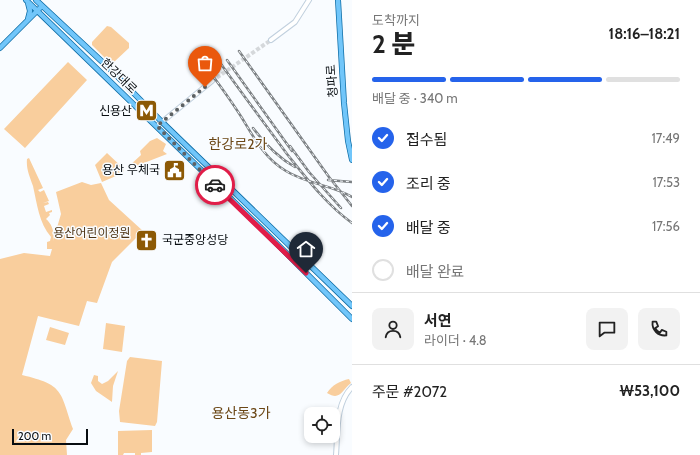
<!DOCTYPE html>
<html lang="ko">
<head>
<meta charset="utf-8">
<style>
	:root { --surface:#fff; --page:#f2f2f2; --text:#222; --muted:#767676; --line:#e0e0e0; --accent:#2563eb }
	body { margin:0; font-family:Cabin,"Noto Sans KR",sans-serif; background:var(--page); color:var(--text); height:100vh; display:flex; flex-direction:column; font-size:15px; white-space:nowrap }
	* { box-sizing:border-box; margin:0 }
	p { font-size:13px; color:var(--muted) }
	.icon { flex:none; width:22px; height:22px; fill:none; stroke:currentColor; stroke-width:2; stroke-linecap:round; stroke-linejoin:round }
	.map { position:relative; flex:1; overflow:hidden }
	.panel { display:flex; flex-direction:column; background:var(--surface); width:348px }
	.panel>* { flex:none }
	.fabs { position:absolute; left:304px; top:407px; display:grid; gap:8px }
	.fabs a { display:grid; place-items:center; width:36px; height:36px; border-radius:8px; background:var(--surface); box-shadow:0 2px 6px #0003; font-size:20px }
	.scale { position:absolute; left:12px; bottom:10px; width:76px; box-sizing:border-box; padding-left:4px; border:2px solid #080d11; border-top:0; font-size:11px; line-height:14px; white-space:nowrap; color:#080d11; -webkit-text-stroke:3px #f9fcff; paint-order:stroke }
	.pin { position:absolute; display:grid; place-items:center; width:34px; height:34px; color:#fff; margin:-41px -17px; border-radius:50% 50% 50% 0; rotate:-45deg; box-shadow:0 0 4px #0007 }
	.pin .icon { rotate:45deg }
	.courier { position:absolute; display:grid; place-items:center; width:40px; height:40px; margin:-20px; border:3px solid #e11d48; border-radius:50%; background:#fff; color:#222; box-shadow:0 1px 5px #0007 }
	.head em { font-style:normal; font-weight:800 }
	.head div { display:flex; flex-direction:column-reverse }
	.head { display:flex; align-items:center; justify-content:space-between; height:68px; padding:0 20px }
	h1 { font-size:26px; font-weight:800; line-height:30px }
	.bar { display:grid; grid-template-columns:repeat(4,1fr); gap:6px 4px; align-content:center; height:48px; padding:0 20px }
	.bar i { height:5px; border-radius:3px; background:var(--line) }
	.bar .active { background:var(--accent) }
	.bar p { grid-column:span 4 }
	.line { display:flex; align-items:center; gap:10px; padding:0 20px; border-top:1px solid var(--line) }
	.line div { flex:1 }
	.round { display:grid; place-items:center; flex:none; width:42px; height:42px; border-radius:8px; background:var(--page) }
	ol { padding:0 20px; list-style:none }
	li { display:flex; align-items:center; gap:12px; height:44px }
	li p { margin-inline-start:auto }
	li .icon { padding:4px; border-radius:50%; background:var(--accent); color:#fff; stroke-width:4 }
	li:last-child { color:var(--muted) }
	li i { width:22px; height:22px; border:2px solid var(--line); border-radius:50% }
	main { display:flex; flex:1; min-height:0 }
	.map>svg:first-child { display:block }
	.green { fill:#f9ce9d }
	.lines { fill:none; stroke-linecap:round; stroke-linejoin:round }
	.secondary-tunnel { stroke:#d5d8db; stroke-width:4; stroke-dasharray:4 2; stroke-linecap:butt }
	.secondary-casing { stroke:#c1d0de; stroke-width:6 }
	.primary-casing { stroke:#0e6da6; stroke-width:6 }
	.secondary { stroke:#fff; stroke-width:4 }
	.primary { stroke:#71c6fa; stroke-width:4.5 }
	.rail-casing { stroke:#7c8083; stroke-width:2.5 }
	.rail { stroke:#f9fcff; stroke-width:1; stroke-dasharray:3; stroke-linecap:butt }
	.done { stroke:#5c6164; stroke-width:4; stroke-dasharray:0 7.2 }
	.route { stroke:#e11d48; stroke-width:5 }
	.labels { text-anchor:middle; stroke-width:3; stroke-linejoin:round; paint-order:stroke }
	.street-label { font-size:12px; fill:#080d11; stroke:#f9fcff }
	.poi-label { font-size:12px; fill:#080d11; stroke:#f9fcff; text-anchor:end }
	.park-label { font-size:12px; fill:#4e3414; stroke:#f9fcff }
	.quarter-label { font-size:14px; fill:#6b4716; stroke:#f9fcff }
</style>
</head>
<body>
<main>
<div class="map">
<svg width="352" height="455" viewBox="0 0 352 455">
	<rect width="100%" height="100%" fill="#f9fcff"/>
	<path class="green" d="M 107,26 L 111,27 L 129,43 L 129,48 L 114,62 L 110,63 L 92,45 L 92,42 Z
		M 68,62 L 87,80 L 25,148 L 4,129 Z
		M 157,138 L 166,144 L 163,151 L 167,154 L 131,168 L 129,166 L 141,155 L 140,151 L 150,141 Z
		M 107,153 L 124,169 L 123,173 L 102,182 L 95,165 Z
		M 29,158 L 43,188 L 38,190 L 40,192 L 44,190 L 49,201 L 43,203 L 48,202 L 49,204 L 44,206 L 46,212 L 52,210 L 52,212 L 49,213 L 50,215 L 46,219 C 52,224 55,233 53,241 L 61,214 L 56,192 L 82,182 L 91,185 L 101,183 L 109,200 L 143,231 L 112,262 L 97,303 L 87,301 L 79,326 L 38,316 L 22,375 C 64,385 60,391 73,429 L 66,440 L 67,455 L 0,455 L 0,259 L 24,253 L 50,256 L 52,249 L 47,249 L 47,242 L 50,241 L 51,237 C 39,223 37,204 33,186 C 30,177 26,169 27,159 Z
		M 106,323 L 125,326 L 122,352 L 103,349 Z
		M 50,327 L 69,333 L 65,345 L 46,340 Z
		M 130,357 L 162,361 L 157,422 L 155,426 L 120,422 L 119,411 L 127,361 Z
		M 118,371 L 113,386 L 112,402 L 96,391 L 91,383 L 94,375 L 98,376 L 98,381 L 102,384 L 108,381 Z
		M 349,379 L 351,383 C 341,391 340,401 327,393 C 332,385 340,381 349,379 Z
		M 152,430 L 152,452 L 141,453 L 141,455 L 135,455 L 135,453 L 124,453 L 123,455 L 118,455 L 118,431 Z"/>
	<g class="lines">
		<path class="secondary-tunnel" d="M 212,81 L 271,40"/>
		<defs>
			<path id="secondary" d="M 271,40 L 295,22 L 309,0
				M 157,126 L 212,81
				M 336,455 C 338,433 335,404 352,387"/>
			<path id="primary" d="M 26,0 L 261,228 L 352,319
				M 36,0 L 111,70 L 162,122 L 352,306
				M 338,0 L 344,103 L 348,141 L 352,160
				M 28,19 L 30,11 L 28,3
				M 0,48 L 40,8"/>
		</defs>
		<use href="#secondary" class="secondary-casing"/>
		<use href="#primary" class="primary-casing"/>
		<use href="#secondary" class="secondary"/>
		<use href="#primary" class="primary"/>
		<defs>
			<path id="rail" d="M 239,51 L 329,177 L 352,206
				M 227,60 L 292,151
				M 221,64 C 243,95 265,124 287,154 C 307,179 326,204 352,223
				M 210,72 C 221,87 232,102 242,118 C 254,138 265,159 286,171 C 307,184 332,185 352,197
				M 253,128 C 265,144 277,157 295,167
				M 290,146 L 309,172 L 341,208
				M 328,180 L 352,182"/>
		</defs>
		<use href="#rail" class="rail-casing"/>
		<use href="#rail" class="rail"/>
	</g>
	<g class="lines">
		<path class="done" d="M 205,87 L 157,126 L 215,185"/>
		<path class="route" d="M 215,185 L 306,273"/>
	</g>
	<defs>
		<symbol id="metro-square" viewBox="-11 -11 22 22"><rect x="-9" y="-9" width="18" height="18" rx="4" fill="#8c5905" stroke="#f9fcff"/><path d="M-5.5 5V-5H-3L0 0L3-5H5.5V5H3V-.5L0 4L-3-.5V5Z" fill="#fff"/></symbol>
		<symbol id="civic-square" viewBox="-11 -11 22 22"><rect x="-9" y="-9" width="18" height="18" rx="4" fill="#8c5905" stroke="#f9fcff"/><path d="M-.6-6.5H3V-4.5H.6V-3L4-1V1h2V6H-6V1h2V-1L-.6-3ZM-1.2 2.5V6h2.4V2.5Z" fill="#fff"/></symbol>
		<symbol id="church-square" viewBox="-11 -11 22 22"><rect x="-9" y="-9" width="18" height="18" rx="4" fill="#8c5905" stroke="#f9fcff"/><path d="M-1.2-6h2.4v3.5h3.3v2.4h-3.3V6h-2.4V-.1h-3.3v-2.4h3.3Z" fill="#fff"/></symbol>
	</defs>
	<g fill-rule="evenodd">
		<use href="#metro-square" x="134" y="98" width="25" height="25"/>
		<use href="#civic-square" x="162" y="158" width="25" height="25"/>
		<use href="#church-square" x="134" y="228" width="25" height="25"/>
	</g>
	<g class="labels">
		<g class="street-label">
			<text transform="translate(119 76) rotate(44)" y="4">한강대로</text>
			<text transform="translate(332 81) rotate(-94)" y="4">청파로</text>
		</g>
		<g class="poi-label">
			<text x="132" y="115">신용산</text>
			<text x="160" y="174">용산 우체국</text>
			<text x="162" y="244" text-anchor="start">국군중앙성당</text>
		</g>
		<g class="park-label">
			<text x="92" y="237">용산어린이정원</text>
		</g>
		<g class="quarter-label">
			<text x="238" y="149">한강로2가</text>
			<text x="241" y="418">용산동3가</text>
		</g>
	</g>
</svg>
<div class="fabs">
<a><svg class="icon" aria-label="locate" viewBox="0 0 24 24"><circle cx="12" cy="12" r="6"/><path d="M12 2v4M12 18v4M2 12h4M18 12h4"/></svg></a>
</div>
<div class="scale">200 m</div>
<div class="pin" style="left:205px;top:87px;background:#ea580c"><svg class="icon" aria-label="bag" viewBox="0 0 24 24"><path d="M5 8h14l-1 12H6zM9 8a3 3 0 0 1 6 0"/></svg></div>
<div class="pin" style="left:306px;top:273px;background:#1f2937"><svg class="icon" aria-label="home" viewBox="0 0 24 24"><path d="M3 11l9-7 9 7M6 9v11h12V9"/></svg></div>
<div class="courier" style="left:215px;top:185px"><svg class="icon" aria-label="car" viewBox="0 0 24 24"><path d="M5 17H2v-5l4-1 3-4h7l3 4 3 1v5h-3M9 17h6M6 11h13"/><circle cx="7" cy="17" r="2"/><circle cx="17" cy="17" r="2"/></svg></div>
</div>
<section class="panel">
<div class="head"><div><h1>2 분</h1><p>도착까지</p></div><em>18:16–18:21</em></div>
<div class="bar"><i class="active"></i><i class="active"></i><i class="active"></i><i></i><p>배달 중 · 340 m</p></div>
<ol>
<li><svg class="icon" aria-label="check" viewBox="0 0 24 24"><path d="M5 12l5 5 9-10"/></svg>접수됨<p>17:49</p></li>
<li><svg class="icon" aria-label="check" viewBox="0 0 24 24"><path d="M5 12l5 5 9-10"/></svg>조리 중<p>17:53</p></li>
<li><svg class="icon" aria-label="check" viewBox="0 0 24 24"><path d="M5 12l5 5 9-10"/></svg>배달 중<p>17:56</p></li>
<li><i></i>배달 완료</li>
</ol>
<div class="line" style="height:72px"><a class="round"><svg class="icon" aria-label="person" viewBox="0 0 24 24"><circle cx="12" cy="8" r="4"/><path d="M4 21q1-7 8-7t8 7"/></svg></a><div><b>서연</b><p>라이더 · 4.8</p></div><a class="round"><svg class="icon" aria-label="chat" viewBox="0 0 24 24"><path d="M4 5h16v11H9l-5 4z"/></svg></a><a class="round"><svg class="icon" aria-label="phone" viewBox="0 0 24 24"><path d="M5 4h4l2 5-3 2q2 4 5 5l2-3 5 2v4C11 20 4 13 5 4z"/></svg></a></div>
<div class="line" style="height:52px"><div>주문 #2072</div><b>₩53,100</b></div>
</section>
</main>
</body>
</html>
